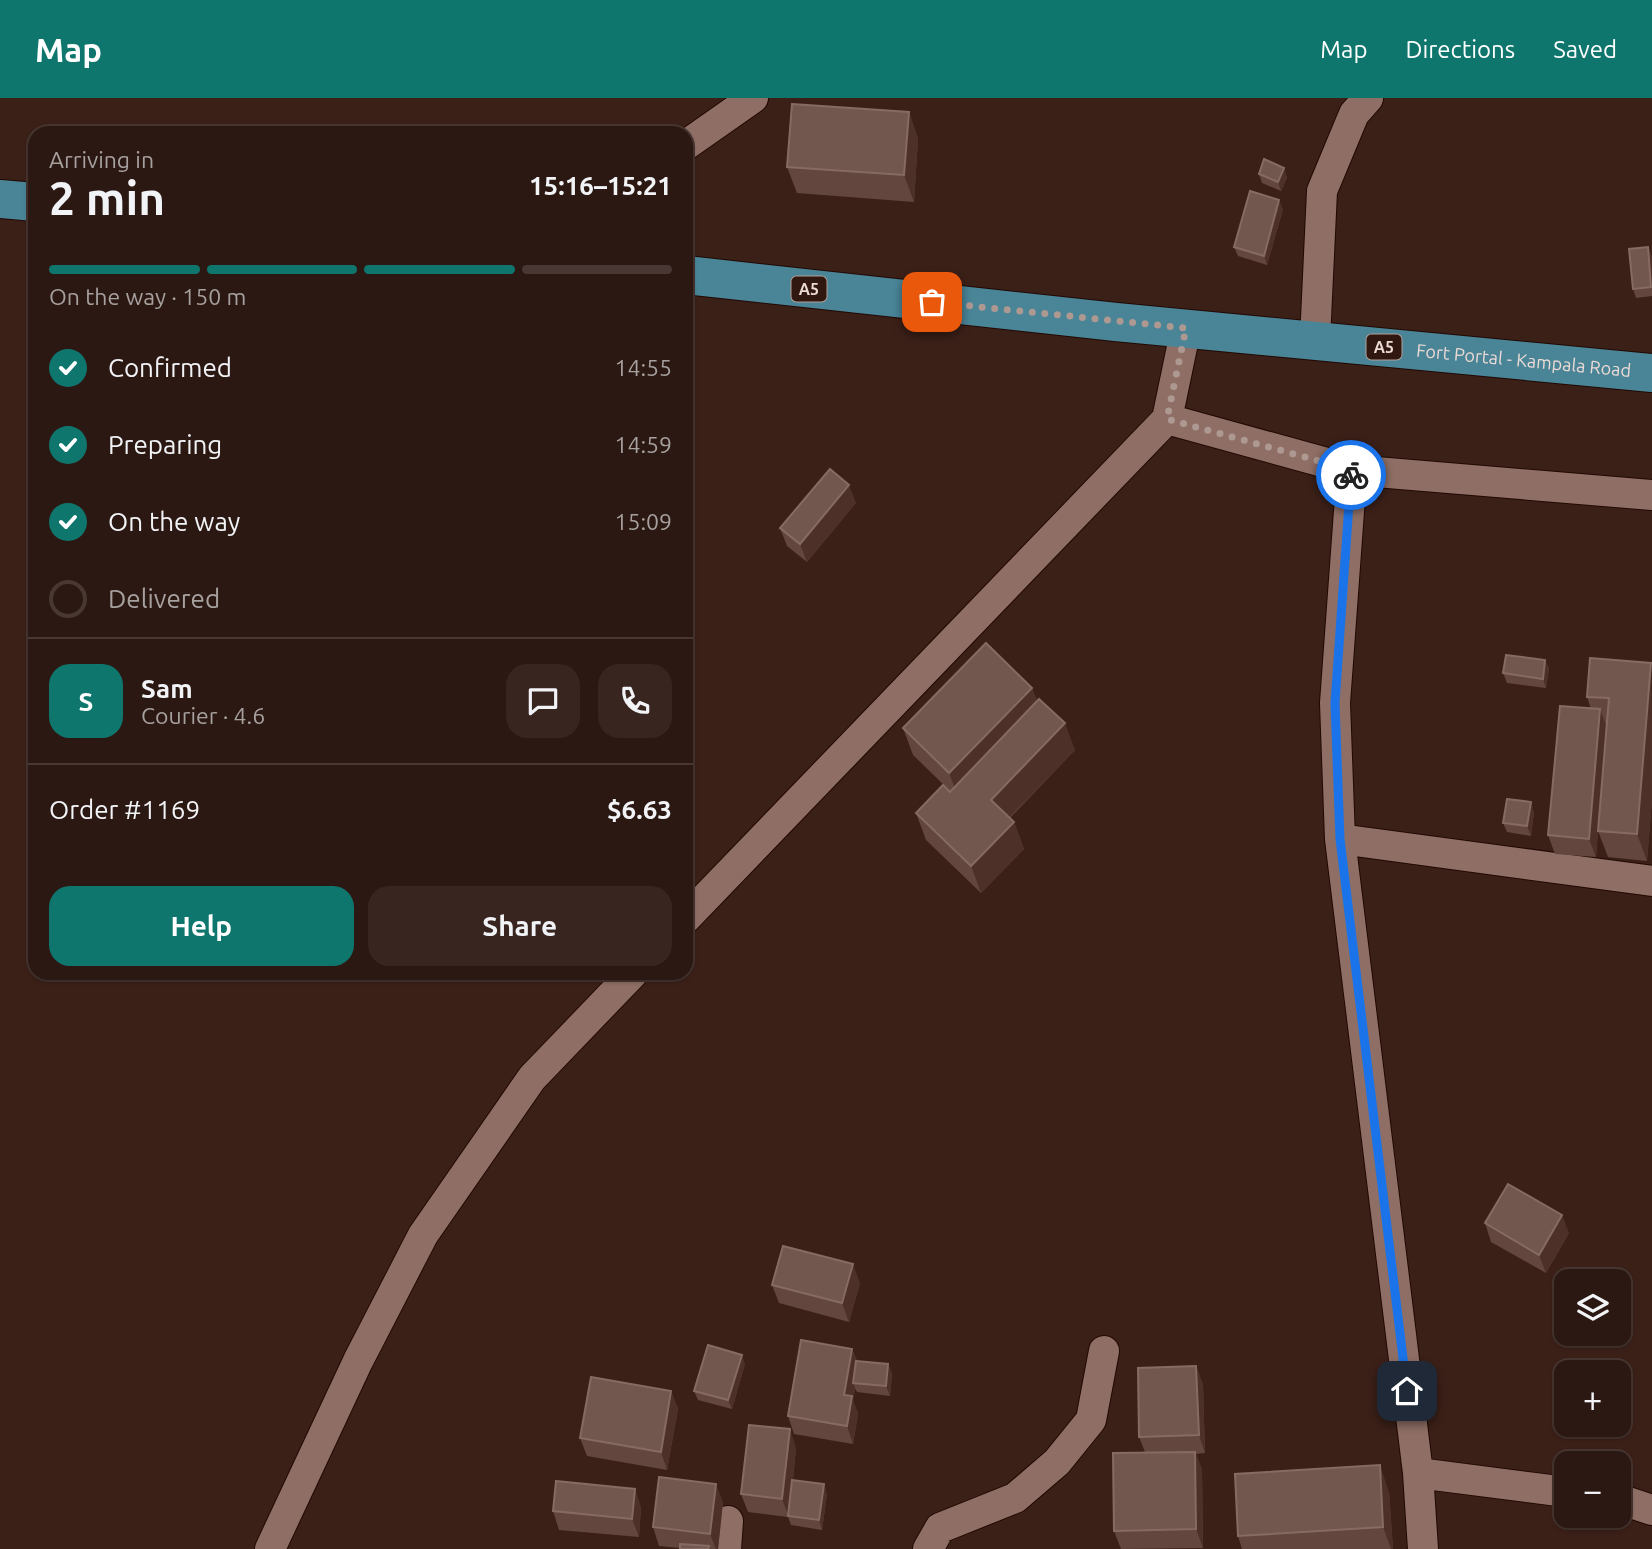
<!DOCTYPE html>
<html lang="en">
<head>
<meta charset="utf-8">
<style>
	:root { --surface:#2c1812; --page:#382520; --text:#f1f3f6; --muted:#a6a09f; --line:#483732; --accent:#0f766e }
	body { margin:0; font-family:Ubuntu,sans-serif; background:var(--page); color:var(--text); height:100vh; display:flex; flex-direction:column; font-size:26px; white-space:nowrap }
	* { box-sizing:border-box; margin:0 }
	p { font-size:23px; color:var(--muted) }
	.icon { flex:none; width:38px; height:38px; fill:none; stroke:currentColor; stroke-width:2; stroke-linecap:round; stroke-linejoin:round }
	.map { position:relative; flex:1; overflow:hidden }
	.side { position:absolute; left:28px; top:28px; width:665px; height:854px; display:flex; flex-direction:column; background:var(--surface); border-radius:21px; box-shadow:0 2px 5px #0004,0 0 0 2px var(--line) }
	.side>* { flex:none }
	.fabs { position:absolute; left:1554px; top:1171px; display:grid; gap:14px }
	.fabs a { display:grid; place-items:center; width:77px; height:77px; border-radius:14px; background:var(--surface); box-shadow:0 2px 5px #0004,0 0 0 2px var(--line); font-size:35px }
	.pin { position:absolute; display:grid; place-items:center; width:60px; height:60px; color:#fff; margin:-30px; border-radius:14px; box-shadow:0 4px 10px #0006 }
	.courier { position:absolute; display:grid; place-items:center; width:70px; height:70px; margin:-35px; border:5px solid #1a73e8; border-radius:50%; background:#fff; color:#222; box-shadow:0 2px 9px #0007 }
	.head em { font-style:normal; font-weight:700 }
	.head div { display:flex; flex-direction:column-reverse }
	.head { display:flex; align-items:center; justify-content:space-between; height:119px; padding:0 21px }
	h1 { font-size:46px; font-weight:700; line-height:52px }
	.bar { display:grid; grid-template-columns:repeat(4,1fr); gap:10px 7px; align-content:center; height:84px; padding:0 21px }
	.bar i { height:9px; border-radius:5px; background:var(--line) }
	.bar .on { background:var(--accent) }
	.bar p { grid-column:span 4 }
	.line { display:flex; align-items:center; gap:18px; padding:0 21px; border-top:2px solid var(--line) }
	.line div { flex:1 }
	.round { display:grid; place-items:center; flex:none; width:74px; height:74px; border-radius:21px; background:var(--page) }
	ol { padding:0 21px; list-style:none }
	li { display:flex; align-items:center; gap:21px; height:77px }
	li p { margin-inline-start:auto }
	li .icon { padding:7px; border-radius:50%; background:var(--accent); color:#fff; stroke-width:4 }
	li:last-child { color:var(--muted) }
	li i { width:38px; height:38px; border:4px solid var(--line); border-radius:50% }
	.action { display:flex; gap:14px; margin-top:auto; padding:14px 21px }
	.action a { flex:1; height:80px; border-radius:21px; background:var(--accent); color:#fff; font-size:28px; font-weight:700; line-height:80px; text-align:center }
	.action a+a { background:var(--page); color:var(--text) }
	header { display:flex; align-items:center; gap:42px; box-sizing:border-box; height:98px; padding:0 35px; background:var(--accent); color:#fff }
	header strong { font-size:33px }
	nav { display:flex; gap:38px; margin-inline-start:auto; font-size:24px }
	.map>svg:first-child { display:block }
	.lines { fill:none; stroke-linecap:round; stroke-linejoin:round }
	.minor-casing { stroke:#210903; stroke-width:32 }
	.primary-casing { stroke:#210903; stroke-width:40 }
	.minor { stroke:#8f6f65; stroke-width:30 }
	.primary { stroke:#498497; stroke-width:38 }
	.wall { fill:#63473e }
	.shaded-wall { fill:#4d3128 }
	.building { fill:#72574e; stroke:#856b63; stroke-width:2 }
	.done { stroke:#ae9992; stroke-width:7; stroke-dasharray:0 12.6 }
	.route { stroke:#1a73e8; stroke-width:9 }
	.labels { text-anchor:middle; stroke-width:6; stroke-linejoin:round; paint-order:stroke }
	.shield { fill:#30170f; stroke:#b4a099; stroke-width:2 }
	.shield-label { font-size:16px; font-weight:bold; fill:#ecdad4 }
	.street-label { font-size:18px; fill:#ecdad4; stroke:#30170f }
</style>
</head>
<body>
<header>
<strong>Map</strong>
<nav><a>Map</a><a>Directions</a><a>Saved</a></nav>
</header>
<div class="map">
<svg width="1652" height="1451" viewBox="0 0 1652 1451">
	<rect width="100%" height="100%" fill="#3b2018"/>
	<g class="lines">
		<defs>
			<path id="minor" d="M 686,47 L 753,0
				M 1315,242 L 1322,93 L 1354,16 L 1368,0
				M 1167,321 L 1352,372 L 1335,605 L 1340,741 L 1418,1375 L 1423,1451
				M 1352,372 L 1652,397
				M 1340,741 L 1652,783
				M 686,820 L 1167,321 L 1186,230
				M 1418,1375 L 1566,1394
				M 1619,1401 L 1652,1412
				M 270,1451 L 358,1263 L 423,1137 L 532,980 L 633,875
				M 726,1451 L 728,1423
				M 928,1451 L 940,1430 L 1015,1400 L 1057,1364 L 1091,1322 L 1104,1253"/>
			<g id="primary">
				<path d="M 0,101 L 35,104"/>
				<path id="s1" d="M 686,177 L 1116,224 L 1652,275"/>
			</g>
		</defs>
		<use href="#minor" class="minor-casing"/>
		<use href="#primary" class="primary-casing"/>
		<use href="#minor" class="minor"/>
		<use href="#primary" class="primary"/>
	</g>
	<path class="wall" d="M 909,14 L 918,41 L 914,104 L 797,95 L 787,69 Z
		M 1284,70 L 1287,80 L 1281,93 L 1262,85 L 1259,76 Z
		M 1283,111 L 1267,167 L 1238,158 L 1234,149 Z
		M 1648,149 L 1652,159 L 1652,198 L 1636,200 L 1633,191 Z
		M 856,405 L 807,464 L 787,448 L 780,430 Z
		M 1545,562 L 1549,571 L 1546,590 L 1507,585 L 1503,575 Z
		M 1651,565 L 1652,701 L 1647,763 L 1608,759 L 1598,733 L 1596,759 L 1555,756 L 1548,737 L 1591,611 L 1587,599 Z
		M 1032,590 L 1037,603 L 1075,652 L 1010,720 L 1014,724 L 1024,751 L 981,795 L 926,742 L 916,715 L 950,693 L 913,657 L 903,630 Z
		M 1534,714 L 1531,738 L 1507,734 L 1503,725 Z
		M 1485,1125 L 1569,1135 L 1546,1175 L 1491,1144 Z
		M 860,1185 L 849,1224 L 779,1205 L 772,1187 Z
		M 852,1251 L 857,1263 L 888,1266 L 892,1276 L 890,1298 L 857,1294 L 855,1290 L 853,1302 L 858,1316 L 853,1346 L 794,1336 L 788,1318 Z
		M 745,1266 L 732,1311 L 698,1302 L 694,1293 Z
		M 1196,1268 L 1203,1287 L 1205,1355 L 1196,1356 L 1202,1372 L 1203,1450 L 1121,1451 L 1114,1433 L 1145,1354 L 1139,1339 Z
		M 671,1293 L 678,1311 L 667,1372 L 587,1358 L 580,1340 Z
		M 796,1350 L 793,1382 L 827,1396 L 822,1432 L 791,1427 L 788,1419 L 748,1414 L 741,1396 Z
		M 1389,1394 L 1393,1451 L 1242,1451 L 1238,1438 Z
		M 723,1404 L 718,1451 L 680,1451 L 680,1450 L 659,1448 L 653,1429 Z
		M 641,1409 L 639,1439 L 559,1432 L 553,1413 Z"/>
	<path class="shaded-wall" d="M 909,14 L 918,41 L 914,104 L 904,77 Z
		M 1284,70 L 1287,80 L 1281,93 L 1278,84 Z
		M 1279,102 L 1283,111 L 1267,167 L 1264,158 Z
		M 1648,149 L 1652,159 L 1652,191 L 1651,189 Z
		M 849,387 L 856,405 L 807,464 L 800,446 Z
		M 1545,562 L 1549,571 L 1546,590 L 1543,581 Z
		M 1651,565 L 1652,701 L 1647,763 L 1637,736 Z
		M 1032,590 L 1042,617 L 959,701 L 949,675 Z
		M 1600,611 L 1607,630 L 1596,759 L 1589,741 Z
		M 1065,625 L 1075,652 L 1001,728 L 991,702 Z
		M 1531,704 L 1534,714 L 1531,738 L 1527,728 Z
		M 1014,724 L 1024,751 L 981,795 L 971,768 Z
		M 1562,1117 L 1569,1135 L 1546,1175 L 1539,1157 Z
		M 853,1166 L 860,1185 L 849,1224 L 842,1205 Z
		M 852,1251 L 859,1269 L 853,1285 L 855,1290 L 853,1302 L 858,1316 L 853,1346 L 847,1328 L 844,1297 Z
		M 742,1257 L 745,1266 L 732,1311 L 728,1302 Z
		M 888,1266 L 892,1276 L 890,1298 L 886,1288 Z
		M 1196,1268 L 1203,1287 L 1205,1355 L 1199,1337 Z
		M 671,1293 L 678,1311 L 667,1372 L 661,1354 Z
		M 790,1331 L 796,1350 L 789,1419 L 782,1401 Z
		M 1195,1354 L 1202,1372 L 1203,1450 L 1196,1431 Z
		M 1380,1367 L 1389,1394 L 1393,1451 L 1391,1451 L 1383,1429 Z
		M 716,1386 L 723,1404 L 718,1451 L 716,1451 L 710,1436 Z
		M 824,1386 L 827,1396 L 822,1432 L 819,1422 Z
		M 635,1391 L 641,1409 L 639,1439 L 632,1421 Z"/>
	<path class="building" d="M 792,6 L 909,14 L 904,77 L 787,69 Z
		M 1264,61 L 1284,70 L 1278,84 L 1259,76 Z
		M 1250,93 L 1279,102 L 1264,158 L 1234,149 Z
		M 1648,149 L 1651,189 L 1633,191 L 1629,151 Z
		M 830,371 L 849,387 L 800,446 L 780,430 Z
		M 986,545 L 1032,590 L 949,675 L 903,630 Z
		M 1506,557 L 1545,562 L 1543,581 L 1503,575 Z
		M 1590,560 L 1651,565 L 1637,736 L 1598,733 L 1609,600 L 1587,599 Z
		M 1039,601 L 1065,625 L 991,702 L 1014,724 L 971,768 L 916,715 L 943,687 L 950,694 Z
		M 1560,608 L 1600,611 L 1589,741 L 1548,737 Z
		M 1507,701 L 1531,704 L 1527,728 L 1503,725 Z
		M 1508,1086 L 1562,1117 L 1539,1157 L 1485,1125 Z
		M 783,1148 L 853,1166 L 842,1205 L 772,1187 Z
		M 801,1242 L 852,1251 L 844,1297 L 852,1298 L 847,1328 L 788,1318 Z
		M 708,1247 L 742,1257 L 728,1302 L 694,1293 Z
		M 856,1263 L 888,1266 L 886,1288 L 853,1285 Z
		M 1196,1268 L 1199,1337 L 1139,1339 L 1138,1270 Z
		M 591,1279 L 671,1293 L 661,1354 L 580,1340 Z
		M 749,1327 L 790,1331 L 782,1401 L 741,1396 Z
		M 1195,1354 L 1196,1431 L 1114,1433 L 1113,1355 Z
		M 1380,1367 L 1383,1429 L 1238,1438 L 1235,1376 Z
		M 659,1379 L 716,1386 L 710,1436 L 653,1429 Z
		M 792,1382 L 824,1386 L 819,1422 L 788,1418 Z
		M 556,1383 L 635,1391 L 632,1421 L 553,1413 Z
		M 680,1446 L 709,1448 L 708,1451 L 680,1451 Z"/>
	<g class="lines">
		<path class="done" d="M 932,204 L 1186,230 L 1167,321 L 1352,372 L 1351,377"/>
		<path class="route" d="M 1351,377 L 1335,605 L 1340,741 L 1407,1293"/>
	</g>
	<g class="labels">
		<g class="shield">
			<rect x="791.5" y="178.5" width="35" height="25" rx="5"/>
			<rect x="1366.5" y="236.5" width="35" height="25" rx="5"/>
		</g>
		<g class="shield-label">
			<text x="809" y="197">A5</text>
			<text x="1384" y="255">A5</text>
		</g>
		<g class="street-label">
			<text dy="6" stroke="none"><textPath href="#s1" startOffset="842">Fort Portal - Kampala Road</textPath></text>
		</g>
	</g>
</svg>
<div class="fabs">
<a><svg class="icon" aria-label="layers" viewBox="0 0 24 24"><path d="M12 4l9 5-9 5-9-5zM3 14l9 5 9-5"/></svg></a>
<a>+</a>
<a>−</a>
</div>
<div class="pin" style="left:932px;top:204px;background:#ea580c"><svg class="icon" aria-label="bag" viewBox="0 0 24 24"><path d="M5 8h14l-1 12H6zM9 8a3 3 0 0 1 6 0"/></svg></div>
<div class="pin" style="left:1407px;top:1293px;background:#1f2937"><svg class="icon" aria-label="home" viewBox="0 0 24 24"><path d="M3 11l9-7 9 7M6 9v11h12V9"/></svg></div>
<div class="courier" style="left:1351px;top:377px"><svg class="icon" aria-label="bike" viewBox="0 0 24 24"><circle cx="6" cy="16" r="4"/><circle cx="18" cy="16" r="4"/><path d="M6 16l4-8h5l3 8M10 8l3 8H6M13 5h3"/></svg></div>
<section class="side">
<div class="head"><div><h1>2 min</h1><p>Arriving in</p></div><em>15:16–15:21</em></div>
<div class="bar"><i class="on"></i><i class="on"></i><i class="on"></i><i></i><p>On the way · 150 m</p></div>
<ol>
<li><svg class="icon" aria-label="check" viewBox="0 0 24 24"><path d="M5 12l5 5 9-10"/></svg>Confirmed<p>14:55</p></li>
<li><svg class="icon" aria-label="check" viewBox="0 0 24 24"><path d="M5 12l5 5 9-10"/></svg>Preparing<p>14:59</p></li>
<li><svg class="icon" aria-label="check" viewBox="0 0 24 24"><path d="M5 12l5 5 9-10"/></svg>On the way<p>15:09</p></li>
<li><i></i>Delivered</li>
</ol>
<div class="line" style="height:126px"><b class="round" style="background:var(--accent);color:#fff">S</b><div><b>Sam</b><p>Courier · 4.6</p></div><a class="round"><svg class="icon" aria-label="chat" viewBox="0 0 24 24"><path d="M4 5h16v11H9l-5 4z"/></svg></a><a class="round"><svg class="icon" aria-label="phone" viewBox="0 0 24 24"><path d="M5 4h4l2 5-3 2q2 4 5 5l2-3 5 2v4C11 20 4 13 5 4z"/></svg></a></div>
<div class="line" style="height:91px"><div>Order #1169</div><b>$6.63</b></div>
<div class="action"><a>Help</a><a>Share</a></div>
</section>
</div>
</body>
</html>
